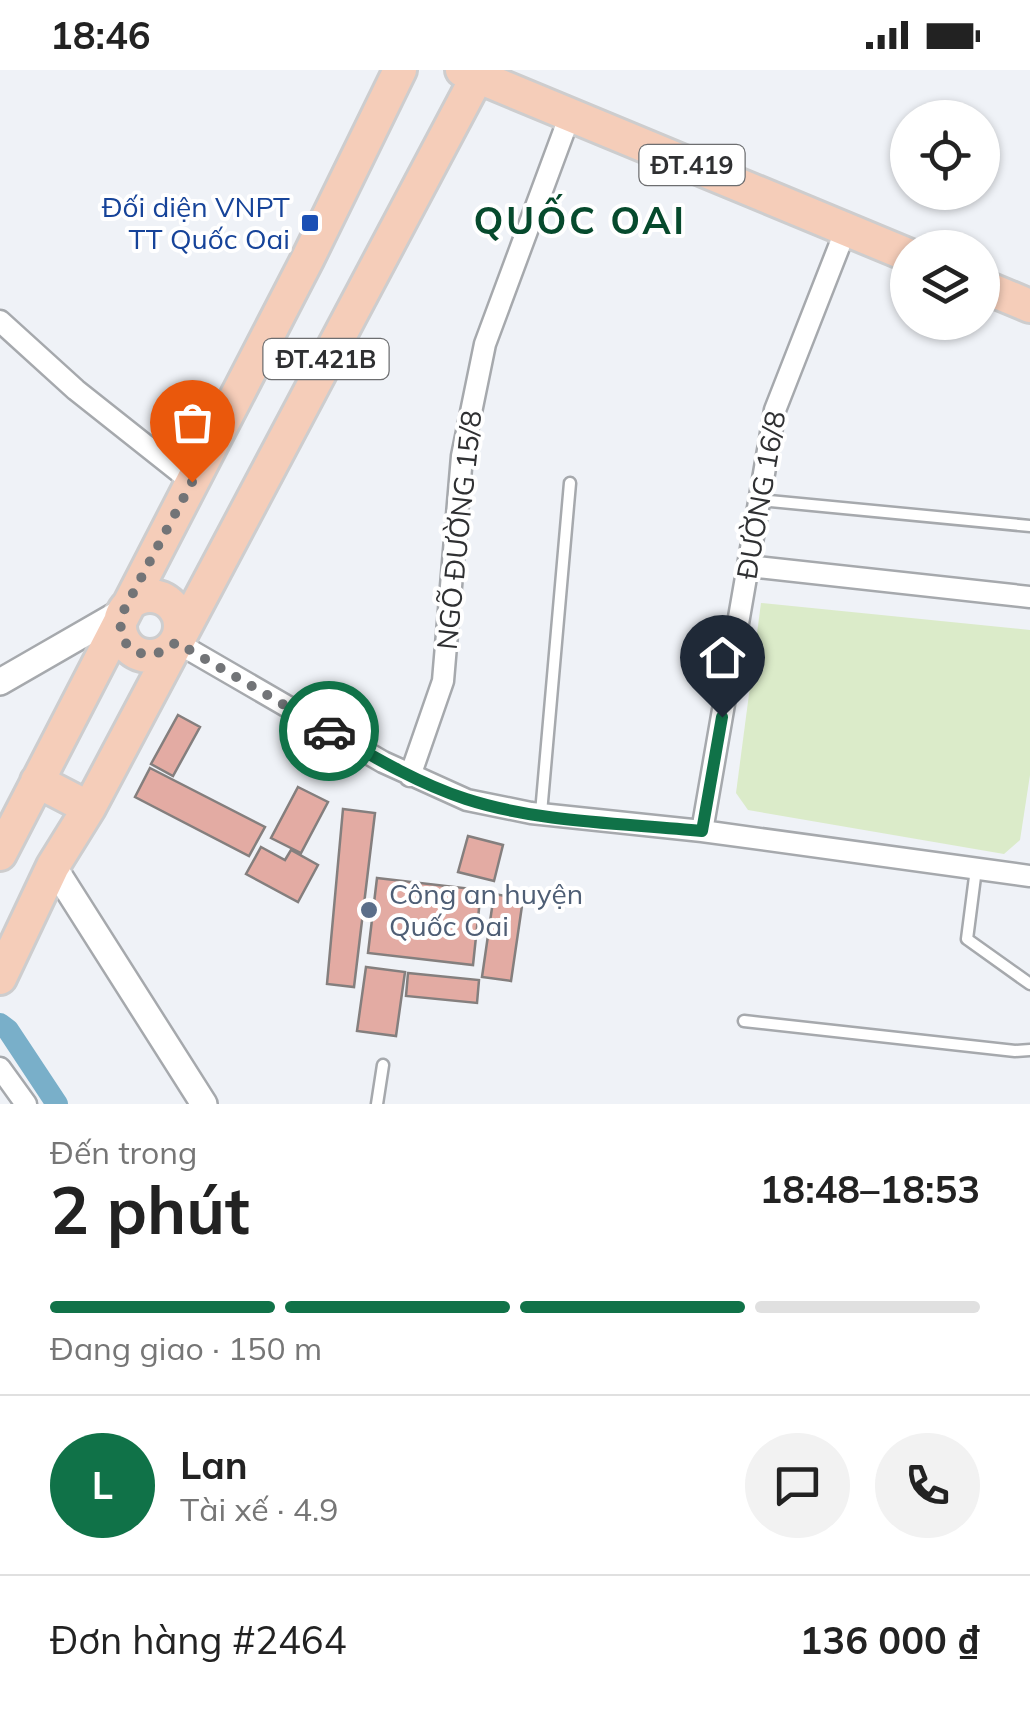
<!DOCTYPE html>
<html lang="vi">
<head>
<meta charset="utf-8">
<style>
	:root { --surface:#fff; --page:#f2f2f2; --text:#222; --muted:#767676; --line:#e0e0e0; --accent:#107248 }
	body { margin:0; font-family:Mulish,sans-serif; background:var(--page); color:var(--text); height:100vh; display:flex; flex-direction:column; font-size:38px; white-space:nowrap }
	* { box-sizing:border-box; margin:0 }
	p { font-size:32px; color:var(--muted) }
	.icon { flex:none; width:55px; height:55px; fill:none; stroke:currentColor; stroke-width:2; stroke-linecap:round; stroke-linejoin:round }
	.map { position:relative; height:1034px; overflow:hidden }
	.panel { display:flex; flex-direction:column; background:var(--surface); flex:1 }
	.panel>* { flex:none }
	.fabs { position:absolute; left:890px; top:30px; display:grid; gap:20px }
	.fabs a { display:grid; place-items:center; width:110px; height:110px; border-radius:50%; background:var(--surface); box-shadow:0 2px 8px #0004; font-size:50px }
	.pin { position:absolute; display:grid; place-items:center; width:85px; height:85px; color:#fff; margin:-102px -42px; border-radius:50% 50% 50% 0; rotate:-45deg; box-shadow:0 0 10px #0007 }
	.pin .icon { rotate:45deg }
	.courier { position:absolute; display:grid; place-items:center; width:100px; height:100px; margin:-50px; border:8px solid #107248; border-radius:50%; background:#fff; color:#222; box-shadow:0 2px 12px #0007 }
	.head em { font-style:normal; font-weight:700 }
	.head div { display:flex; flex-direction:column-reverse }
	.head { display:flex; align-items:center; justify-content:space-between; height:170px; padding:0 50px }
	h1 { font-size:65px; font-weight:700; line-height:75px }
	.bar { display:grid; grid-template-columns:repeat(4,1fr); gap:15px 10px; align-content:center; height:120px; padding:0 50px }
	.bar i { height:12px; border-radius:8px; background:var(--line) }
	.bar .on { background:var(--accent) }
	.bar p { grid-column:span 4 }
	.line { display:flex; align-items:center; gap:25px; padding:0 50px; border-top:2px solid var(--line) }
	.line div { flex:1 }
	.round { display:grid; place-items:center; flex:none; width:105px; height:105px; border-radius:52px; background:var(--page) }
	.status { display:flex; justify-content:space-between; align-items:center; height:70px; padding:0 50px; background:var(--surface); direction:ltr }
	.status svg { height:28px; fill:currentColor }
	.map>svg:first-child { display:block }
	.green { fill:#dbebc9 }
	.lines { fill:none; stroke-linecap:round; stroke-linejoin:round }
	.canal { stroke:#79afc9; stroke-width:22 }
	.building { fill:#e3aba3; stroke:#847f7e; stroke-width:2.5 }
	.service-casing { stroke:#a6a9ad; stroke-width:15 }
	.minor-casing { stroke:#a6a9ad; stroke-width:25 }
	.tertiary-casing { stroke:#a6a9ad; stroke-width:30 }
	.primary-casing { stroke:#cdcdce; stroke-width:38 }
	.service { stroke:#fff; stroke-width:10 }
	.minor { stroke:#fff; stroke-width:20 }
	.tertiary { stroke:#fff; stroke-width:25 }
	.primary { stroke:#f5cdb9; stroke-width:32 }
	.done { stroke:#727477; stroke-width:10; stroke-dasharray:0 18 }
	.route { stroke:#107248; stroke-width:12 }
	.transit-dot { fill:#1a4fb4; stroke:#fff; stroke-width:4 }
	.service-dot { fill:#5c6f8a; stroke:#fff; stroke-width:4 }
	.labels { text-anchor:middle; stroke-width:8; stroke-linejoin:round; paint-order:stroke }
	.shield { fill:#fff; stroke:#6d6e70; stroke-width:2.5 }
	.shield-label { font-size:25px; font-weight:bold; fill:#2f3032 }
	.transit-label { font-size:28px; fill:#164399; stroke:#fff; text-anchor:end }
	.street-label { font-size:28px; fill:#2f3032; stroke:#fff }
	.service-label { font-size:28px; fill:#4e5e75; stroke:#fff; text-anchor:start }
	.district-label { font-size:38px; font-weight:bold; letter-spacing:2.5px; fill:#064a2d; stroke:#fff }
</style>
</head>
<body>
<div class="status"><b>18:46</b><svg viewBox="0 0 49 12"><path d="M0 12V9h3v3zM5 12V6h3v6zM10 12V3h3v9zM15 12V0h3v12zM26 1h20v11H26zM47 4h2v5h-2z"/></svg></div>
<div class="map">
<svg width="1030" height="1034" viewBox="0 0 1030 1034">
	<rect width="100%" height="100%" fill="#eff2f7"/>
	<path class="green" d="M 761,533 L 1030,560 L 1030,705 L 1020,770 L 1004,784 L 748,740 L 736,723 Z"/>
	<g class="lines">
		<path class="canal" d="M 0,954 L 8,960 L 57,1034"/>
	</g>
	<path class="building" d="M 178,645 L 200,657 L 173,706 L 151,694 Z
		M 150,698 L 265,757 L 249,786 L 135,727 Z
		M 298,717 L 328,732 L 301,783 L 271,768 Z
		M 343,739 L 375,743 L 354,917 L 327,914 Z
		M 468,766 L 503,775 L 494,811 L 458,802 Z
		M 261,777 L 285,790 L 291,780 L 318,795 L 298,832 L 246,804 Z
		M 377,808 L 481,820 L 473,895 L 368,883 Z
		M 494,824 L 523,829 L 511,911 L 482,907 Z
		M 366,897 L 405,902 L 396,966 L 357,961 Z
		M 408,903 L 479,910 L 477,933 L 406,926 Z"/>
	<g class="lines">
		<defs>
			<path id="service" d="M 760,430 L 1030,456
				M 541,743 L 570,413
				M 976,799 L 967,869 L 1030,914
				M 744,951 L 1015,981 L 1030,980
				M 377,1034 L 383,995"/>
			<path id="minor" d="M 0,251 L 76,320 L 192,412
				M 748,496 L 1030,527
				M 176,572 L 383,692 L 467,730 L 531,743 L 702,761 L 1030,806
				M 410,706 L 443,611 L 462,386 L 485,274 L 570,45
				M 702,761 L 775,340 L 846,159
				M 0,998 L 26,1034"/>
			<path id="tertiary" d="M 0,612 L 125,540
				M 53,796 L 204,1034"/>
			<path id="primary" d="M 462,0 L 908,185
				M 982,216 L 1030,236
				M120 556a30 30 0 1 1 60 0a30 30 0 1 1-60 0Z
				M 37,711 L 89,738
				M 0,784 L 308,188 L 400,0
				M 0,908 L 53,796 L 89,738 L 477,7"/>
		</defs>
		<use href="#service" class="service-casing"/>
		<use href="#minor" class="minor-casing"/>
		<use href="#tertiary" class="tertiary-casing"/>
		<use href="#primary" class="primary-casing"/>
		<use href="#service" class="service"/>
		<use href="#minor" class="minor"/>
		<use href="#tertiary" class="tertiary"/>
		<use href="#primary" class="primary"/>
	</g>
	<g class="lines">
		<path class="done" d="M 192,412 L 124,540 C 109,578 148,599 176,572 L 329,661"/>
		<path class="route" d="M 329,661 C 372,686 417,713 466,729 C 540,753 624,753 702,761 L 722,647"/>
	</g>
	<rect class="transit-dot" x="300" y="143" width="20" height="20" rx="5"/>
	<circle class="service-dot" cx="369" cy="840" r="10"/>
	<g class="labels">
		<g class="shield">
			<rect x="639.5" y="75" width="105" height="40" rx="8"/>
			<rect x="263.5" y="269" width="125" height="40" rx="8"/>
		</g>
		<g class="shield-label">
			<text x="692" y="104">ĐT.419</text>
			<text x="326" y="298">ĐT.421B</text>
		</g>
		<g class="transit-label">
			<text x="290" y="147">Đối diện VNPT<tspan x="290" dy="32">TT Quốc Oai</tspan></text>
		</g>
		<g class="street-label">
			<text transform="translate(761 425) rotate(-80)" y="10">ĐƯỜNG 16/8</text>
			<text transform="translate(459 460) rotate(-84)" y="10">NGÕ ĐƯỜNG 15/8</text>
		</g>
		<g class="service-label">
			<text x="389" y="834">Công an huyện<tspan x="389" dy="32">Quốc Oai</tspan></text>
		</g>
		<g class="district-label">
			<text x="580" y="164">QUỐC OAI</text>
		</g>
	</g>
</svg>
<div class="fabs">
<a><svg class="icon" aria-label="locate" viewBox="0 0 24 24"><circle cx="12" cy="12" r="6"/><path d="M12 2v4M12 18v4M2 12h4M18 12h4"/></svg></a>
<a><svg class="icon" aria-label="layers" viewBox="0 0 24 24"><path d="M12 4l9 5-9 5-9-5zM3 14l9 5 9-5"/></svg></a>
</div>
<div class="pin" style="left:192px;top:412px;background:#ea580c"><svg class="icon" aria-label="bag" viewBox="0 0 24 24"><path d="M5 8h14l-1 12H6zM9 8a3 3 0 0 1 6 0"/></svg></div>
<div class="pin" style="left:722px;top:647px;background:#1f2937"><svg class="icon" aria-label="home" viewBox="0 0 24 24"><path d="M3 11l9-7 9 7M6 9v11h12V9"/></svg></div>
<div class="courier" style="left:329px;top:661px"><svg class="icon" aria-label="car" viewBox="0 0 24 24"><path d="M5 17H2v-5l4-1 3-4h7l3 4 3 1v5h-3M9 17h6M6 11h13"/><circle cx="7" cy="17" r="2"/><circle cx="17" cy="17" r="2"/></svg></div>
</div>
<section class="panel">
<div class="head"><div><h1>2 phút</h1><p>Đến trong</p></div><em>18:48–18:53</em></div>
<div class="bar"><i class="on"></i><i class="on"></i><i class="on"></i><i></i><p>Đang giao · 150 m</p></div>
<div class="line" style="height:180px"><b class="round" style="background:var(--accent);color:#fff">L</b><div><b>Lan</b><p>Tài xế · 4.9</p></div><a class="round"><svg class="icon" aria-label="chat" viewBox="0 0 24 24"><path d="M4 5h16v11H9l-5 4z"/></svg></a><a class="round"><svg class="icon" aria-label="phone" viewBox="0 0 24 24"><path d="M5 4h4l2 5-3 2q2 4 5 5l2-3 5 2v4C11 20 4 13 5 4z"/></svg></a></div>
<div class="line" style="height:130px"><div>Đơn hàng #2464</div><b>136 000 ₫</b></div>
</section>
</body>
</html>
